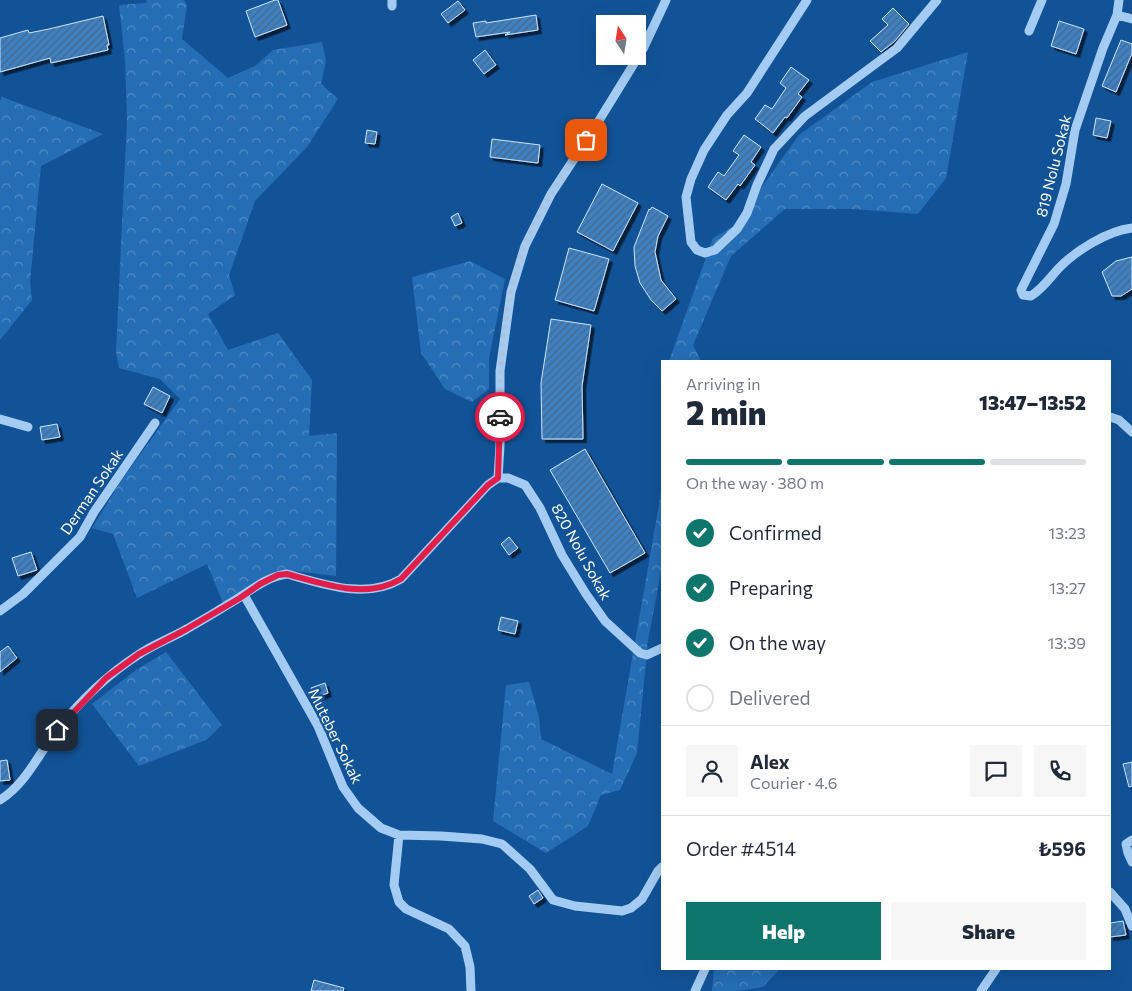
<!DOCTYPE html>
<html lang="en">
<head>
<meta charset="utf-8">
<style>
	:root { --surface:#fff; --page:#f6f6f7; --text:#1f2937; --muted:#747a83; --line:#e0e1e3; --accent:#0f766e }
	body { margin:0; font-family:Commissioner,sans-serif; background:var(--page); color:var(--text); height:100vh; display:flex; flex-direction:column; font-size:19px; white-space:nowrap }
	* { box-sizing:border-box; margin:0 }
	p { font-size:16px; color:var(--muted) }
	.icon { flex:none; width:28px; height:28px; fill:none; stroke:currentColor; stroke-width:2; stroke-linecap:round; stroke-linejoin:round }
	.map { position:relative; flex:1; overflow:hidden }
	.panel { position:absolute; left:661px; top:360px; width:450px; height:610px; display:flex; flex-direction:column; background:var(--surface); border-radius:0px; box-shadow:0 5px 20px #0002 }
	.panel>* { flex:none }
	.needle { width:32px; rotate:348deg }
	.controls { position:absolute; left:596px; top:15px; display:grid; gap:10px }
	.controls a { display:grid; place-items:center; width:50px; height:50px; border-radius:0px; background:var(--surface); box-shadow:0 5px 20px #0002; font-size:25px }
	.pin { position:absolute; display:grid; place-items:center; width:42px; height:42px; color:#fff; margin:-21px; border-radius:10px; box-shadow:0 2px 8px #0006 }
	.courier { position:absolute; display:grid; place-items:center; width:50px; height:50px; margin:-25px; border:4px solid #e11d48; border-radius:50%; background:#fff; color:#222; box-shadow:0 1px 6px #0007 }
	.overview em { font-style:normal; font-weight:800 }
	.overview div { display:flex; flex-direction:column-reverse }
	.overview { display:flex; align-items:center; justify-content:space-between; height:85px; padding:0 25px }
	h1 { font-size:32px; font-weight:800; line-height:38px }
	.bar { display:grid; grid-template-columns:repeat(4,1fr); gap:8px 5px; align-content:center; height:60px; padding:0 25px }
	.bar i { height:6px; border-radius:4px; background:var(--line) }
	.bar .selected { background:var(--accent) }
	.bar p { grid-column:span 4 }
	.line { display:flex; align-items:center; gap:12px; padding:0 25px; border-top:1px solid var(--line) }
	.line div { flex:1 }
	.round { display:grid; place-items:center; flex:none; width:52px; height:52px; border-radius:0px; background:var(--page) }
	ol { padding:0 25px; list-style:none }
	li { display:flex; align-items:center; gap:15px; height:55px }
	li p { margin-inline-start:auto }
	li .icon { padding:5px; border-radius:50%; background:var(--accent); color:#fff; stroke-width:4 }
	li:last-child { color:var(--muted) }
	li i { width:28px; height:28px; border:2px solid var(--line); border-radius:50% }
	.button { display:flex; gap:10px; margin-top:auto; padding:10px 25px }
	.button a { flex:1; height:58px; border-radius:0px; background:var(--accent); color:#fff; font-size:20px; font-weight:800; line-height:58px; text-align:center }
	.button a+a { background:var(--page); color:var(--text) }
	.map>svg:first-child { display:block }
	.forest { fill:url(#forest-crowns) }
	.building { fill:url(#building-hatch); stroke:#cce5fd; filter:url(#shadow) }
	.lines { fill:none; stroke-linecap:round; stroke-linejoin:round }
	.minor { stroke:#a4ccf3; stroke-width:9 }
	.done { stroke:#acc3db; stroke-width:5; stroke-dasharray:0 9 }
	.route { stroke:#e11d48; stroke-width:6 }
	.labels { text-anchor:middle; stroke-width:4.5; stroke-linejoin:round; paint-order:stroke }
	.street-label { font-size:15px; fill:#fff; stroke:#125398 }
</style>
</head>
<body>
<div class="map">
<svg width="1132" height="991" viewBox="0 0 1132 991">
	<defs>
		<pattern id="forest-crowns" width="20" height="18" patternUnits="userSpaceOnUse" patternTransform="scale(1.25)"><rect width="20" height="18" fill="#256eb6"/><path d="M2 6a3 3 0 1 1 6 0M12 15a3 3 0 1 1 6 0" fill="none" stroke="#518bc5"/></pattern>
		<pattern id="building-hatch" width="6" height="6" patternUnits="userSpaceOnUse" patternTransform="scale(1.25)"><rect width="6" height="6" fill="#3f80c1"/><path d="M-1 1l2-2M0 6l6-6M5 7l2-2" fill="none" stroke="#45698c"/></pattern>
		<filter id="shadow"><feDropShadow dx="3.5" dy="3.5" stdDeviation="0" flood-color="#0009"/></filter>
	</defs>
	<rect width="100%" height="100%" fill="#125398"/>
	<path class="forest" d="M 147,0 L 184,0 L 187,5 L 182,39 L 228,78 L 255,66 L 273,50 L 322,42 L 326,61 L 321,84 L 338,99 L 307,147 L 255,201 L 229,275 L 235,295 L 208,314 L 228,350 L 278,333 L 312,380 L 309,436 L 337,433 L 336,576 L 285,570 L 223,603 L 207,564 L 137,598 L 113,534 L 92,528 L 119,484 L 180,399 L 160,379 L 119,368 L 116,352 L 127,118 L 125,60 L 119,5 L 146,3 Z
		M 968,52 L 946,178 L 918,214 L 853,209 L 785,209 L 731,256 L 693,345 L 701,361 L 669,361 L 713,238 L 734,226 L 799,135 L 872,82 Z
		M 2,97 L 103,134 L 41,166 L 30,282 L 32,300 L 0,340 L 0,101 Z
		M 470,261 L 505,279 L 489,358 L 489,389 L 472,402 L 445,389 L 421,353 L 412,277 Z
		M 662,487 L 662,567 L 648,640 L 637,753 L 620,790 L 601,795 L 588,826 L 546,853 L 493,821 L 506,685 L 529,682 L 539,717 L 541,739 L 612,774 Z
		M 166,652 L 222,725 L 206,740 L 139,766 L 92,704 L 136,670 Z
		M 714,969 L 780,969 L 763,987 L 738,991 L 712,991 Z"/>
	<path class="building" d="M 275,0 L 278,0 L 287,25 L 255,37 L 246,11 Z
		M 458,1 L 465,10 L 448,23 L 441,14 Z
		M 893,8 L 909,24 L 895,41 L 881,52 L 870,41 L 888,25 L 882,19 Z
		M 536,15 L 538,30 L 505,35 L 510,32 L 476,37 L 473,23 L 486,21 L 486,23 Z
		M 103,16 L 109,45 L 107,45 L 108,50 L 51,63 L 50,58 L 0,72 L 0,38 L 28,30 L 29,33 L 49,29 Z
		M 1059,21 L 1084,29 L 1076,54 L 1051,46 Z
		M 1121,40 L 1132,44 L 1132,53 L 1116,92 L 1102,86 Z
		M 485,50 L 496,65 L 484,74 L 473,60 Z
		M 791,67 L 809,80 L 798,94 L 802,97 L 787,118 L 785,117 L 773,133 L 755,119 L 765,105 L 772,109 L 786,88 L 780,83 Z
		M 1096,118 L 1111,121 L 1107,138 L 1093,135 Z
		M 367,130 L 377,132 L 375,144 L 365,143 Z
		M 744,135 L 761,147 L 751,162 L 755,165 L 740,186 L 738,184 L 726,200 L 708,187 L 718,172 L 724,176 L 739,155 L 733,151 Z
		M 492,139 L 540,145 L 538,163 L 490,157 Z
		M 602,184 L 638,203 L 613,251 L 577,232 Z
		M 652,207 L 668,216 L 658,236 L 655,252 L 661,280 L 676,299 L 662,311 L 651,300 L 640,283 L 635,266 L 634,247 L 649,209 L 650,210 Z
		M 458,213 L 462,223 L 455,226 L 451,217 Z
		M 569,248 L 609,259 L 594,311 L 555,300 Z
		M 1132,257 L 1132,289 L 1121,296 L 1112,296 L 1102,272 L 1116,261 Z
		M 551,319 L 591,325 L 582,386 L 583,439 L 542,439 L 541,383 Z
		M 153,387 L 170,396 L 162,413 L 144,404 Z
		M 57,424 L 60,437 L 42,440 L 40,427 Z
		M 585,449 L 645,553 L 610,573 L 550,470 Z
		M 509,537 L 518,548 L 509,555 L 501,544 Z
		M 31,552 L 37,570 L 18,576 L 12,558 Z
		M 501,617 L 518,621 L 515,634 L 498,630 Z
		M 8,646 L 17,658 L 0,672 L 0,652 Z
		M 325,683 L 328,693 L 315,698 L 311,688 Z
		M 7,760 L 10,780 L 0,781 L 0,761 Z
		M 1132,762 L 1132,786 L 1129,787 L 1123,764 Z
		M 538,890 L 543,898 L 534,904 L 529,896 Z
		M 1123,921 L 1126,935 L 1110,937 L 1110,923 Z
		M 314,980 L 344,988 L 343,991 L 311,991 Z"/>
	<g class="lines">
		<path class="minor" d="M 807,0 L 747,93 L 727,115 L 704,150 L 691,179 L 686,197 L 691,242 L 697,250 L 705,253 L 715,250 L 737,229 L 747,213 L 757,185 L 774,149 L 805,116 L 897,48 L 937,0
			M 1119,0 L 1117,15 L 1103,48 L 1075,130 L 1066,184 L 1054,224 L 1021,290 L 1023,295 L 1031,296 C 1042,289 1049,279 1058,269 C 1075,251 1107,231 1132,228
			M 392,6 L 392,0
			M 1117,15 L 1132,19
			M 1029,31 L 1042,0
			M 1110,417 L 1119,420 L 1132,432
			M 0,419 L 28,427
			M 498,478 L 500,446 L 500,371 L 511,292 L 525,246 L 551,194 L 595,127 L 643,49 L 666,0
			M 498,478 L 508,478 L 525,485 L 540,508 L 562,555 L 586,594 L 605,621 L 640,653 L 647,655 L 662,648
			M 244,595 L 318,726 L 343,787 L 358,808 L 381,828 L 399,835 L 441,836 L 482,839 L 502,844 L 530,869 L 553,900 L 575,906 L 622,911 L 631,908 L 642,899 L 658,871 L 662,867
			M 0,611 L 23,594 L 80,537 L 94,512 L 155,423
			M 0,800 C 26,784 39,753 57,730 C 80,701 107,675 138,655 C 152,645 169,639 185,630 C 199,622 213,614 227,605 C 247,594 264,577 287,574 C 323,584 366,600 401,579 L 488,485 L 498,478
			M 399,835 L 394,885 L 399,902 L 406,909 L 449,929 L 465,946 L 470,967 L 471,991
			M 1132,840 L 1126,844 L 1128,853 L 1132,862
			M 1110,892 L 1125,909 L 1132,926
			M 695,991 L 705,969
			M 981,991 L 996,969"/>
	</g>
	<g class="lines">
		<path class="done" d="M 500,417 C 499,360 504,300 524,247 C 539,209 564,174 586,140"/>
		<path class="route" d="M 57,730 L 106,678 L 139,654 L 185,630 L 240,598 L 260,584 L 278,575 L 287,574 C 323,584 366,600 401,579 L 488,485 L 498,478 L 500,417"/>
	</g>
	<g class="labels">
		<g class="street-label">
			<text transform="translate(1054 166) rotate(-76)" y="5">819 Nolu Sokak</text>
			<text transform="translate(92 492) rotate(-56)" y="5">Derman Sokak</text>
			<text transform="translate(581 552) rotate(61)" y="5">820 Nolu Sokak</text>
			<text transform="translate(335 736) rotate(64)" y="5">Muteber Sokak</text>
		</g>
	</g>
</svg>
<div class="controls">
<a><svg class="needle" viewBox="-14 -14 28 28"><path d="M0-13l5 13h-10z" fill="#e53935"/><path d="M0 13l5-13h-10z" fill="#747a83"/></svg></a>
</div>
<div class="pin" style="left:586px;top:140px;background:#ea580c"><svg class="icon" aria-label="bag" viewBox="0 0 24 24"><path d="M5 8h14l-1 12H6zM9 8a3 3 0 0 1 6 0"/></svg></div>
<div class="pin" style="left:57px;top:730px;background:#1f2937"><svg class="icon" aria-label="home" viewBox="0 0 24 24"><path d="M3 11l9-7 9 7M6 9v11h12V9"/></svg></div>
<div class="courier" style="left:500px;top:417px"><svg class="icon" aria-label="car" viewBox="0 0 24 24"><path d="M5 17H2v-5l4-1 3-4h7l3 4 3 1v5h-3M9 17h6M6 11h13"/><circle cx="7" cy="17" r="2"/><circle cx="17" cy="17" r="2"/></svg></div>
<section class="panel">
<div class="overview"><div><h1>2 min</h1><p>Arriving in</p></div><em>13:47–13:52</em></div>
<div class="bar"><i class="selected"></i><i class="selected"></i><i class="selected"></i><i></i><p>On the way · 380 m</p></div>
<ol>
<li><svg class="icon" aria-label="check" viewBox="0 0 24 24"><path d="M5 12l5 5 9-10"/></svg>Confirmed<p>13:23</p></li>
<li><svg class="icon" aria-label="check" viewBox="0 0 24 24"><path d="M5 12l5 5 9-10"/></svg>Preparing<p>13:27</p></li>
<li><svg class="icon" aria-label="check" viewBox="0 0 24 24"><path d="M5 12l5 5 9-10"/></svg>On the way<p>13:39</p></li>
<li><i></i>Delivered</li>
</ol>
<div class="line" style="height:90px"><a class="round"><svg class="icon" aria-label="person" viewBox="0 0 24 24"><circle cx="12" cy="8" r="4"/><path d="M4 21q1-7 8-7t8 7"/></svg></a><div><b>Alex</b><p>Courier · 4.6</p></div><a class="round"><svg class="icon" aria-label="chat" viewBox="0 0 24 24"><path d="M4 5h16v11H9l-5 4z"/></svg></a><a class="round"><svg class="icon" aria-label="phone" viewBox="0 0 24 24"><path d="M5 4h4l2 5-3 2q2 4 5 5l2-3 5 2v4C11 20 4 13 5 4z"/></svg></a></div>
<div class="line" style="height:65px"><div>Order #4514</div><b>₺596</b></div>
<div class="button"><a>Help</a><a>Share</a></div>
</section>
</div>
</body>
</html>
